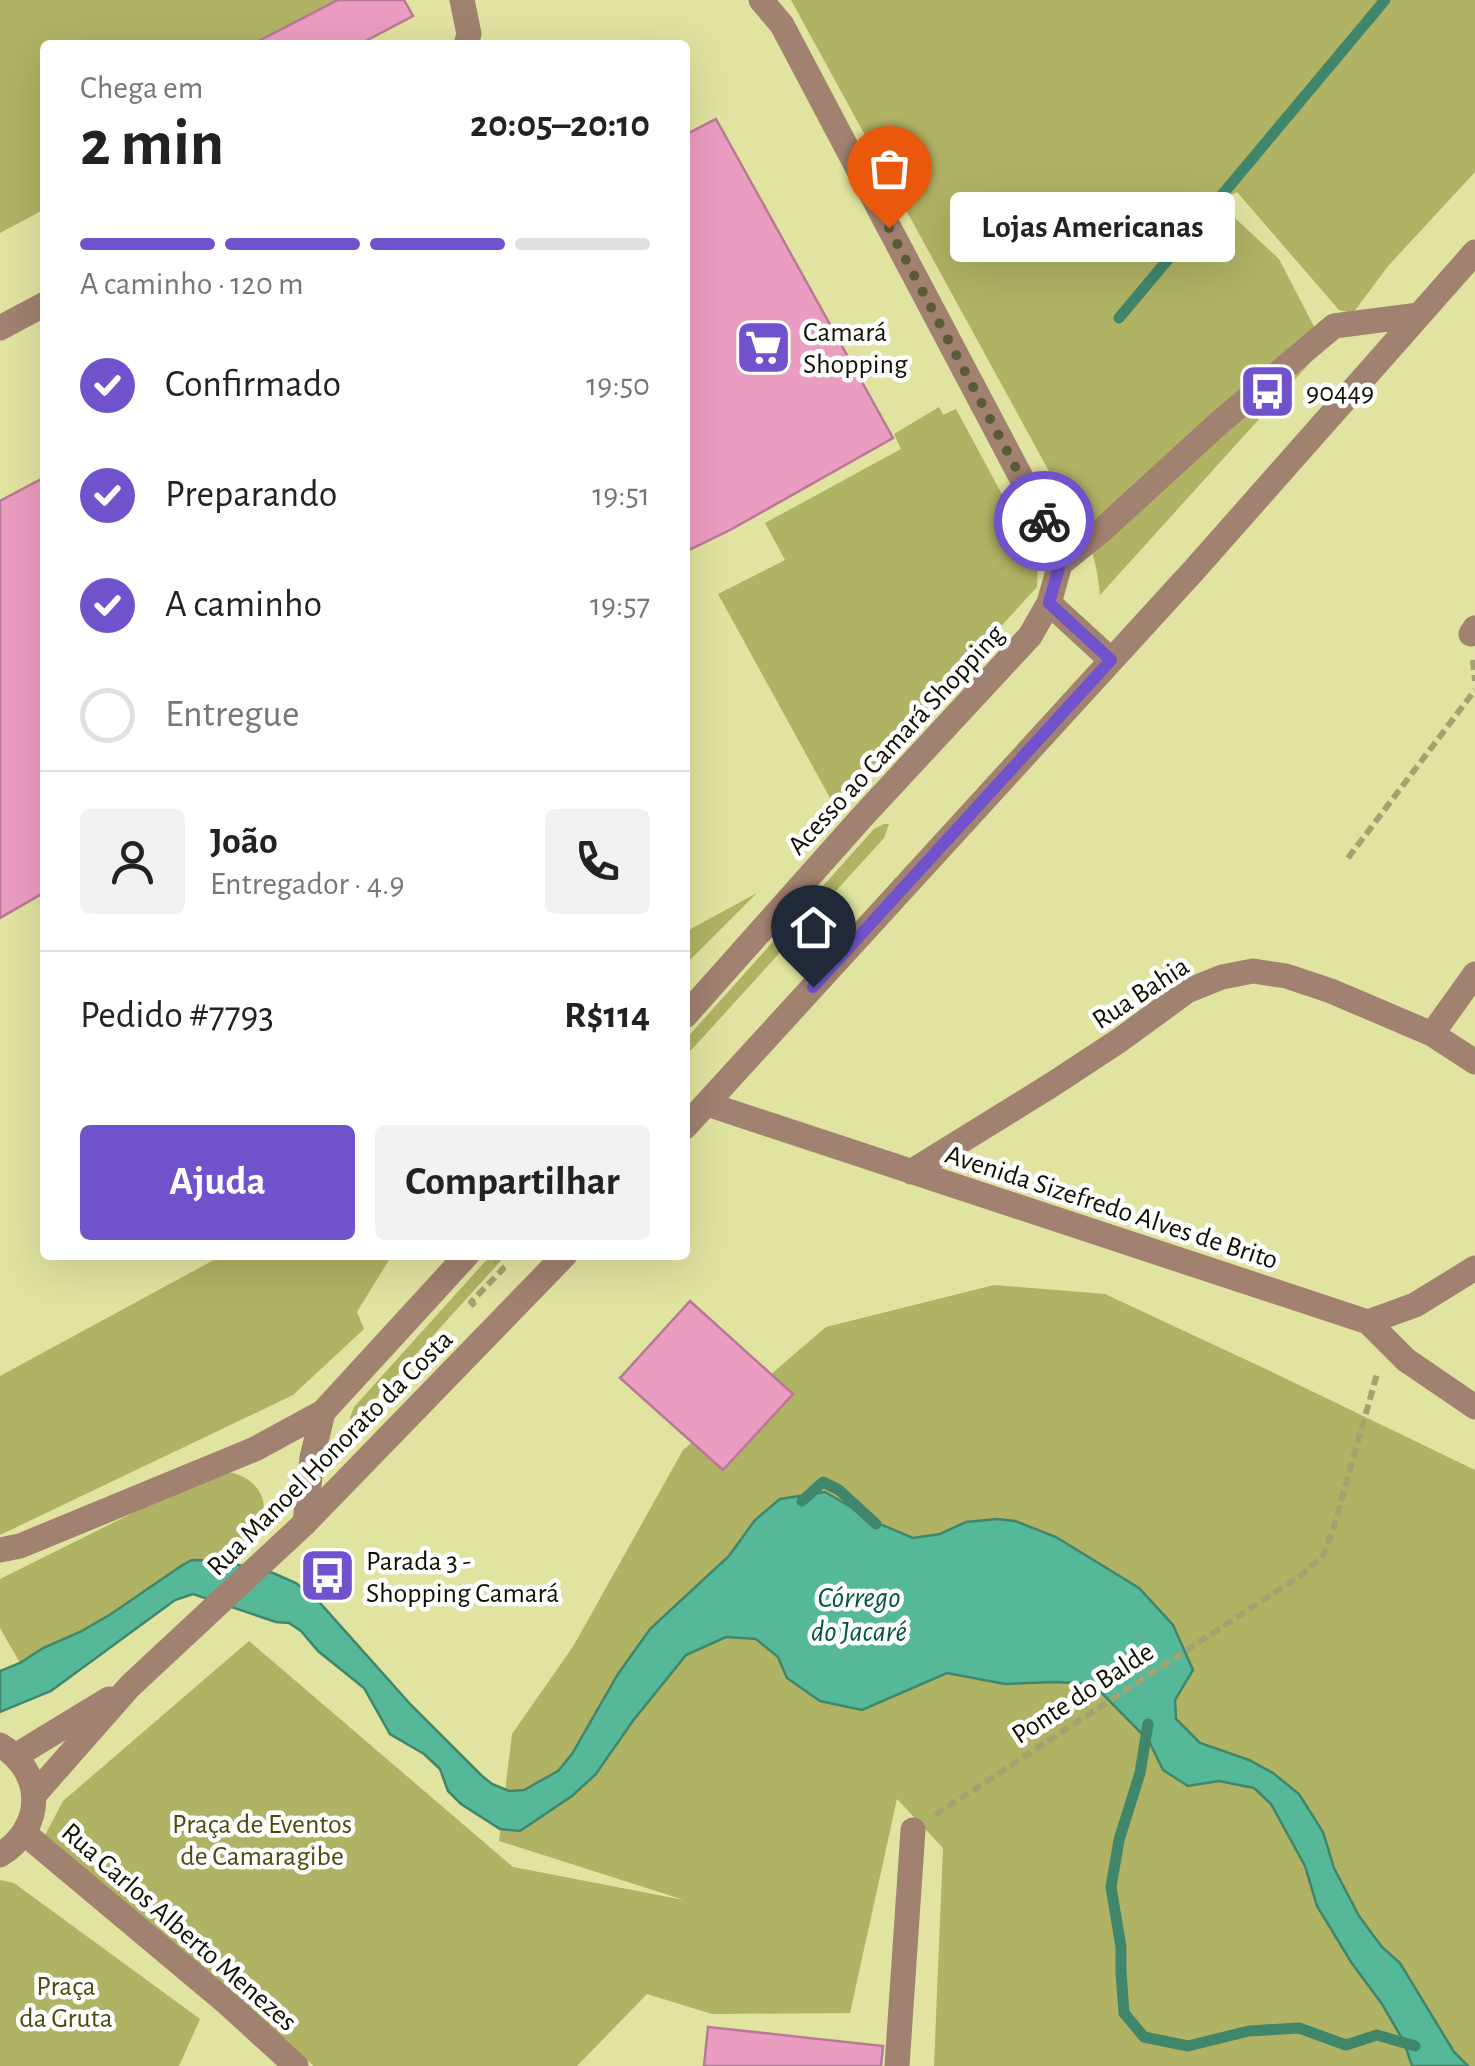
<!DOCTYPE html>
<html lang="pt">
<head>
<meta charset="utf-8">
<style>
	:root { --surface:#fff; --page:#f2f2f2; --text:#222; --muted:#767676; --line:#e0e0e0; --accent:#7053cc }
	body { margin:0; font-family:"Alegreya Sans",sans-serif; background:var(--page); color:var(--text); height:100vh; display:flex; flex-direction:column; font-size:38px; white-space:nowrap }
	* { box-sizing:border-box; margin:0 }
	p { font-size:32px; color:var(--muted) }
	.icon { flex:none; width:55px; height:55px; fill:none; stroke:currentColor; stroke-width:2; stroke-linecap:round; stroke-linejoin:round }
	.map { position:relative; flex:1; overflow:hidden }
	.sheet { position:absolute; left:40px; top:40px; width:650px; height:1220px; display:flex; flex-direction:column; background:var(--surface); border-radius:10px; box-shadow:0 10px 40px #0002 }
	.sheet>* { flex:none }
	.pin { position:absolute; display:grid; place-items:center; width:85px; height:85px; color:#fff; margin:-102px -42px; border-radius:50% 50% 50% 0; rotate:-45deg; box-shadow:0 0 10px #0007 }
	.pin .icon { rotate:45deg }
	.courier { position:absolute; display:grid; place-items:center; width:100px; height:100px; margin:-50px; border:8px solid #7053cc; border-radius:50%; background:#fff; color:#222; box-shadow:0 2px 12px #0007 }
	.bubble { position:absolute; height:70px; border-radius:10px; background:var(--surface); box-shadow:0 10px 40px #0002; font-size:32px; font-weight:700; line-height:70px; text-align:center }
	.head em { font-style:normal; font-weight:700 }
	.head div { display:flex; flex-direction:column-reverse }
	.head { display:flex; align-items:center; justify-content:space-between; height:170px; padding:0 40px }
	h1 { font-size:65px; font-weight:700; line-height:75px }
	.bar { display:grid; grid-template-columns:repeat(4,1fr); gap:15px 10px; align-content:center; height:120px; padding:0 40px }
	.bar i { height:12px; border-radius:8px; background:var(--line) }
	.bar .active { background:var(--accent) }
	.bar p { grid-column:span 4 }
	.line { display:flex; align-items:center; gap:25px; padding:0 40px; border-top:2px solid var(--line) }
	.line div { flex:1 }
	.round { display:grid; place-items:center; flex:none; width:105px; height:105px; border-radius:10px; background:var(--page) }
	ol { padding:0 40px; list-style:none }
	li { display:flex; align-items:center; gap:30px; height:110px }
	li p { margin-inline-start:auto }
	li .icon { padding:10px; border-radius:50%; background:var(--accent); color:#fff; stroke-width:4 }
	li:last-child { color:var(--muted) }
	li i { width:55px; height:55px; border:5px solid var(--line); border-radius:50% }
	.cta { display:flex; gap:20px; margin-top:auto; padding:20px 40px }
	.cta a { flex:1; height:115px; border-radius:10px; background:var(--accent); color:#fff; font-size:40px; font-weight:700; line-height:115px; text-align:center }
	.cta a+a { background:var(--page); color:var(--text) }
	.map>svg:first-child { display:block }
	.green { fill:#b0b264 }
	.water { fill:#55b899; stroke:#40866b; stroke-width:2.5 }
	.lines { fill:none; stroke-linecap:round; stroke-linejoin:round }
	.stream { stroke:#40866b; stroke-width:11 }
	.building { fill:#eb9cc1; stroke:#b77996; stroke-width:2.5 }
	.path { stroke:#a2a370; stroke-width:6; stroke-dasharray:10 5; stroke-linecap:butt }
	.minor { stroke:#a1816f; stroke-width:25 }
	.done { stroke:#595a38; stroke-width:10; stroke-dasharray:0 18 }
	.route { stroke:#7053cc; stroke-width:12 }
	.labels { text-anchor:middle; stroke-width:9; stroke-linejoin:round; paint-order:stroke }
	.poi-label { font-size:28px; fill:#101000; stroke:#fff; text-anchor:start }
	.street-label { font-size:28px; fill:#101000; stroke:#fff }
	.park-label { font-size:28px; fill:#4b4c0c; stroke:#fff }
	.water-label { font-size:30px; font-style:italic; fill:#005642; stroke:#fff }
</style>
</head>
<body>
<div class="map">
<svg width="1475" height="2066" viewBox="0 0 1475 2066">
	<rect width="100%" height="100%" fill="#e1e3a0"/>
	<path class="green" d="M 0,0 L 341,0 L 330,45 L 45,45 L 45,209 L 0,233 Z
		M 791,0 L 1475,0 L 1475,172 L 1389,265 L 1353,313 L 1339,310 L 1237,192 L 1229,196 L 1223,207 L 1279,259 L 1322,342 L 1318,354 L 1100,595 C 1096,544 1077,514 1050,473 Z
		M 939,407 L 943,415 L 956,409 L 1038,561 L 1037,587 L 835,807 L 718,594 L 785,560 L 765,523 L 901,449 L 894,434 Z
		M 884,824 L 889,824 L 884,838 L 685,1057 L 685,1040 L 874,829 Z
		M 757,893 L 685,965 L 685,932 Z
		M 223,1255 L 392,1255 L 357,1312 L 364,1329 L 293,1395 L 0,1535 L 0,1376 Z
		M 491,1255 L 506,1255 L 353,1424 L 350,1417 L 354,1407 Z
		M 994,1285 L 1105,1294 L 1270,1371 L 1475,1470 L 1475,2066 L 934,2066 L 943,1848 L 897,1799 L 850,2013 L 712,2014 L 647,1994 L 577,2066 L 314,2066 L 42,1841 L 63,1801 L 249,1641 L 513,1867 L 684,1900 L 499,1841 L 512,1734 L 574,1645 L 683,1450 L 826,1327 Z
		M 227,1472 C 255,1475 275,1502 257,1529 C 252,1536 245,1540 239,1545 C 234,1549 226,1559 220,1561 C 208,1565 197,1558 181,1566 C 157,1582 134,1600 110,1615 C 80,1633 49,1645 20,1663 L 0,1628 L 0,1579 L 205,1477 Z
		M 0,1880 L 14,1883 L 200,2019 L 179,2066 L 0,2066 Z"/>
	<path class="water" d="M 825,1492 L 882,1525 L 913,1538 L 940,1534 L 966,1522 L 997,1519 L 1015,1521 L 1056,1537 L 1139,1588 L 1173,1625 L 1193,1670 L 1175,1700 L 1176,1719 L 1200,1743 L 1249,1760 L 1273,1773 L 1299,1794 L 1323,1832 L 1334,1868 L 1359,1916 L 1382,1947 L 1400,1963 L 1454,2052 L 1468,2066 L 1412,2066 L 1404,2042 L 1382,2004 L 1351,1962 L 1317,1906 L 1305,1866 L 1271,1804 L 1254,1788 L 1219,1781 L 1188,1786 L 1163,1770 L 1149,1741 L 1093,1684 L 1055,1682 L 1005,1684 L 947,1673 L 862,1710 L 820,1701 L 787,1678 L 778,1657 L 756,1639 L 726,1637 L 686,1655 L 632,1722 L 596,1774 L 572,1796 L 520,1831 L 500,1829 L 461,1804 L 448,1791 L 440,1769 L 424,1754 L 390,1734 L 364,1688 L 318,1651 L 301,1631 L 289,1623 L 276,1622 L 193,1594 L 175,1600 L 51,1691 L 0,1712 L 0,1671 L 20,1663 L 43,1648 L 80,1632 L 111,1614 L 181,1566 L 192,1560 L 221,1561 L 273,1573 L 296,1583 L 320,1603 L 411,1705 L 481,1775 L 492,1784 L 509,1791 L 524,1790 L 558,1771 L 572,1754 L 618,1674 L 650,1629 L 729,1556 L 755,1520 L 780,1499 Z"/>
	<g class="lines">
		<path class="stream" d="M 1119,318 L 1385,0
			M 802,1501 L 823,1482 L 839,1490 L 876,1524
			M 1148,1724 L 1140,1773 L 1119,1840 L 1111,1887 L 1121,1947 L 1121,1972 L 1124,2013 L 1144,2037 L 1188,2046 L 1249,2031 L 1299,2028 L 1346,2045 L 1377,2035 L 1415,2046"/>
	</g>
	<path class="building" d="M 338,0 L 404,0 L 413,16 L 358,45 L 251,45 Z
		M 716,119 L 893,438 L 732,529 L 685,552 L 685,135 Z
		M 45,477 L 45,892 L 0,918 L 0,501 Z
		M 690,1301 L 793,1394 L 723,1470 L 620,1378 Z
		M 708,2027 L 883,2046 L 881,2066 L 704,2066 Z"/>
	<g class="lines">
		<path class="path" d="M 1473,660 L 1475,681
			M 1348,858 L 1475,690
			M 475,1306 L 471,1302 L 503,1269 L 496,1260
			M 935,1815 L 1300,1576 L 1323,1556 L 1333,1530 L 1377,1374"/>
		<path class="minor" d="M 462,0 L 469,34 L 466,45
			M 0,328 L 45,304
			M 1060,564 L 1102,530 L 1219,423 L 1334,326 L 1419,315
			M 1049,603 L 1111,660
			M 1471,634 L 1475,628
			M 685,1016 L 863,816 L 1030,636 L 1049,603 L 1060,564 L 1050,532 L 782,25 L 761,0
			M 1432,1034 L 1475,974
			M 707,1104 L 1368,1322 L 1406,1360 L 1475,1407
			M 685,1127 L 1195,569 L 1475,252
			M 911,1172 L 1053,1084 L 1120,1040 L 1187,991 L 1222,977 L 1253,971 L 1286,976 L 1331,991 L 1432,1034 L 1475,1062
			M 1368,1322 L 1415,1305 L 1475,1268
			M 305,1523 L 312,1458 L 323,1412 L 467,1255
			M 0,1550 L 20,1546 L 255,1449 L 323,1412
			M 0,1745 C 45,1772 45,1827 0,1855
			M 17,1755 L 109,1699
			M 34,1795 L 130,1686 L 305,1523 L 565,1255
			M 24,1833 L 227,2003 L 296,2066
			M 897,2066 L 913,1830"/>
	</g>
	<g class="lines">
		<path class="done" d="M 889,228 L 1044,521"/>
		<path class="route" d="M 813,987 L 1111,660 L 1049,603 L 1060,564 L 1044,521"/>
	</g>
	<defs>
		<symbol id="supermarket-square" viewBox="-11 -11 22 22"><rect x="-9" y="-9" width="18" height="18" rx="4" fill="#7053cc" stroke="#fff"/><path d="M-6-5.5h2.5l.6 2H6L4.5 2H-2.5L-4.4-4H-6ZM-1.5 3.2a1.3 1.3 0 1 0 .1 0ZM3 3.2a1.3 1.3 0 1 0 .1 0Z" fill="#fff"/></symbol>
		<symbol id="bus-square" viewBox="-11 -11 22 22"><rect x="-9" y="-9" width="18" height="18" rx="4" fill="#7053cc" stroke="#fff"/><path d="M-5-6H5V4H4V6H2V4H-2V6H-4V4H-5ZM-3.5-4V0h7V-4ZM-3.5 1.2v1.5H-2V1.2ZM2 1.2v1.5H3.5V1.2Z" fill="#fff"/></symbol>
	</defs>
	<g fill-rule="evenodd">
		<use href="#supermarket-square" x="732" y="316" width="63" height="63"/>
		<use href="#bus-square" x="1236" y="360" width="63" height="63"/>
		<use href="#bus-square" x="296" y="1544" width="63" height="63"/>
	</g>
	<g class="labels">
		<g class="poi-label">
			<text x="803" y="341">Camará<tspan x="803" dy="32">Shopping</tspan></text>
			<text x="1306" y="401">90449</text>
			<text x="366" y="1570">Parada 3 -<tspan x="366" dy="32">Shopping Camará</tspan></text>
		</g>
		<g class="street-label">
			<text transform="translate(895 739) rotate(-47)" y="10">Acesso ao Camará Shopping</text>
			<text transform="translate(1140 992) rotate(-33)" y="10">Rua Bahia</text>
			<text transform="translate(1112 1206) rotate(18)" y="10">Avenida Sizefredo Alves de Brito</text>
			<text transform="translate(329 1452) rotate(-45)" y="10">Rua Manoel Honorato da Costa</text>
			<text transform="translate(1082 1692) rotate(-33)" y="10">Ponte do Balde</text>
			<text transform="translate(180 1926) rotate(41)" y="10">Rua Carlos Alberto Menezes</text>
		</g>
		<g class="park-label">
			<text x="262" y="1833">Praça de Eventos<tspan x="262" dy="32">de Camaragibe</tspan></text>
			<text x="66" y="1995">Praça<tspan x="66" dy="32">da Gruta</tspan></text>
		</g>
		<g class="water-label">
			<text x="859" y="1607">Córrego<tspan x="859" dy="34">do Jacaré</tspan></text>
		</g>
	</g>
</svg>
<div class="pin" style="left:889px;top:228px;background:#ea580c"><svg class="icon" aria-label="bag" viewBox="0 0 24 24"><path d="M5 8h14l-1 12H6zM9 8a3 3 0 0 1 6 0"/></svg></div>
<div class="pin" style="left:813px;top:987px;background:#1f2937"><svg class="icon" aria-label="home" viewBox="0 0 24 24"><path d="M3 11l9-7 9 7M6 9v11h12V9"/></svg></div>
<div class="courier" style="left:1044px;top:521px"><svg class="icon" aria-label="bike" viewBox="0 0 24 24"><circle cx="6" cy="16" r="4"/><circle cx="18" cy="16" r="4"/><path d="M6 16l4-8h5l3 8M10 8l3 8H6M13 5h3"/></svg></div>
<div class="bubble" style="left:950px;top:192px;width:285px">Lojas Americanas</div>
<section class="sheet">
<div class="head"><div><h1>2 min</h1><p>Chega em</p></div><em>20:05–20:10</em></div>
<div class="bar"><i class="active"></i><i class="active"></i><i class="active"></i><i></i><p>A caminho · 120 m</p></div>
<ol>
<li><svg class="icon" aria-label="check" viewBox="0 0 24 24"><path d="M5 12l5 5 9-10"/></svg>Confirmado<p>19:50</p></li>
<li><svg class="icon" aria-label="check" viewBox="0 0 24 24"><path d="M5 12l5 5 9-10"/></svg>Preparando<p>19:51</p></li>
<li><svg class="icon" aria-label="check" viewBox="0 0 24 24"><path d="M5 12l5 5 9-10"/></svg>A caminho<p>19:57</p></li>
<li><i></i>Entregue</li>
</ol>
<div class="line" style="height:180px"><a class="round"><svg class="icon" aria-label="person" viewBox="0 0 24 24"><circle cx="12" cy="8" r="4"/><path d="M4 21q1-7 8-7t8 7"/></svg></a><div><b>João</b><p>Entregador · 4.9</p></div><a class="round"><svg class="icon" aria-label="phone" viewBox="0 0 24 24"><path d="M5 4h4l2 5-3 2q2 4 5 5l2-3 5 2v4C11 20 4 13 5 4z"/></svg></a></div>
<div class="line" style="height:130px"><div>Pedido #7793</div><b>R$114</b></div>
<div class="cta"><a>Ajuda</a><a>Compartilhar</a></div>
</section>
</div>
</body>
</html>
